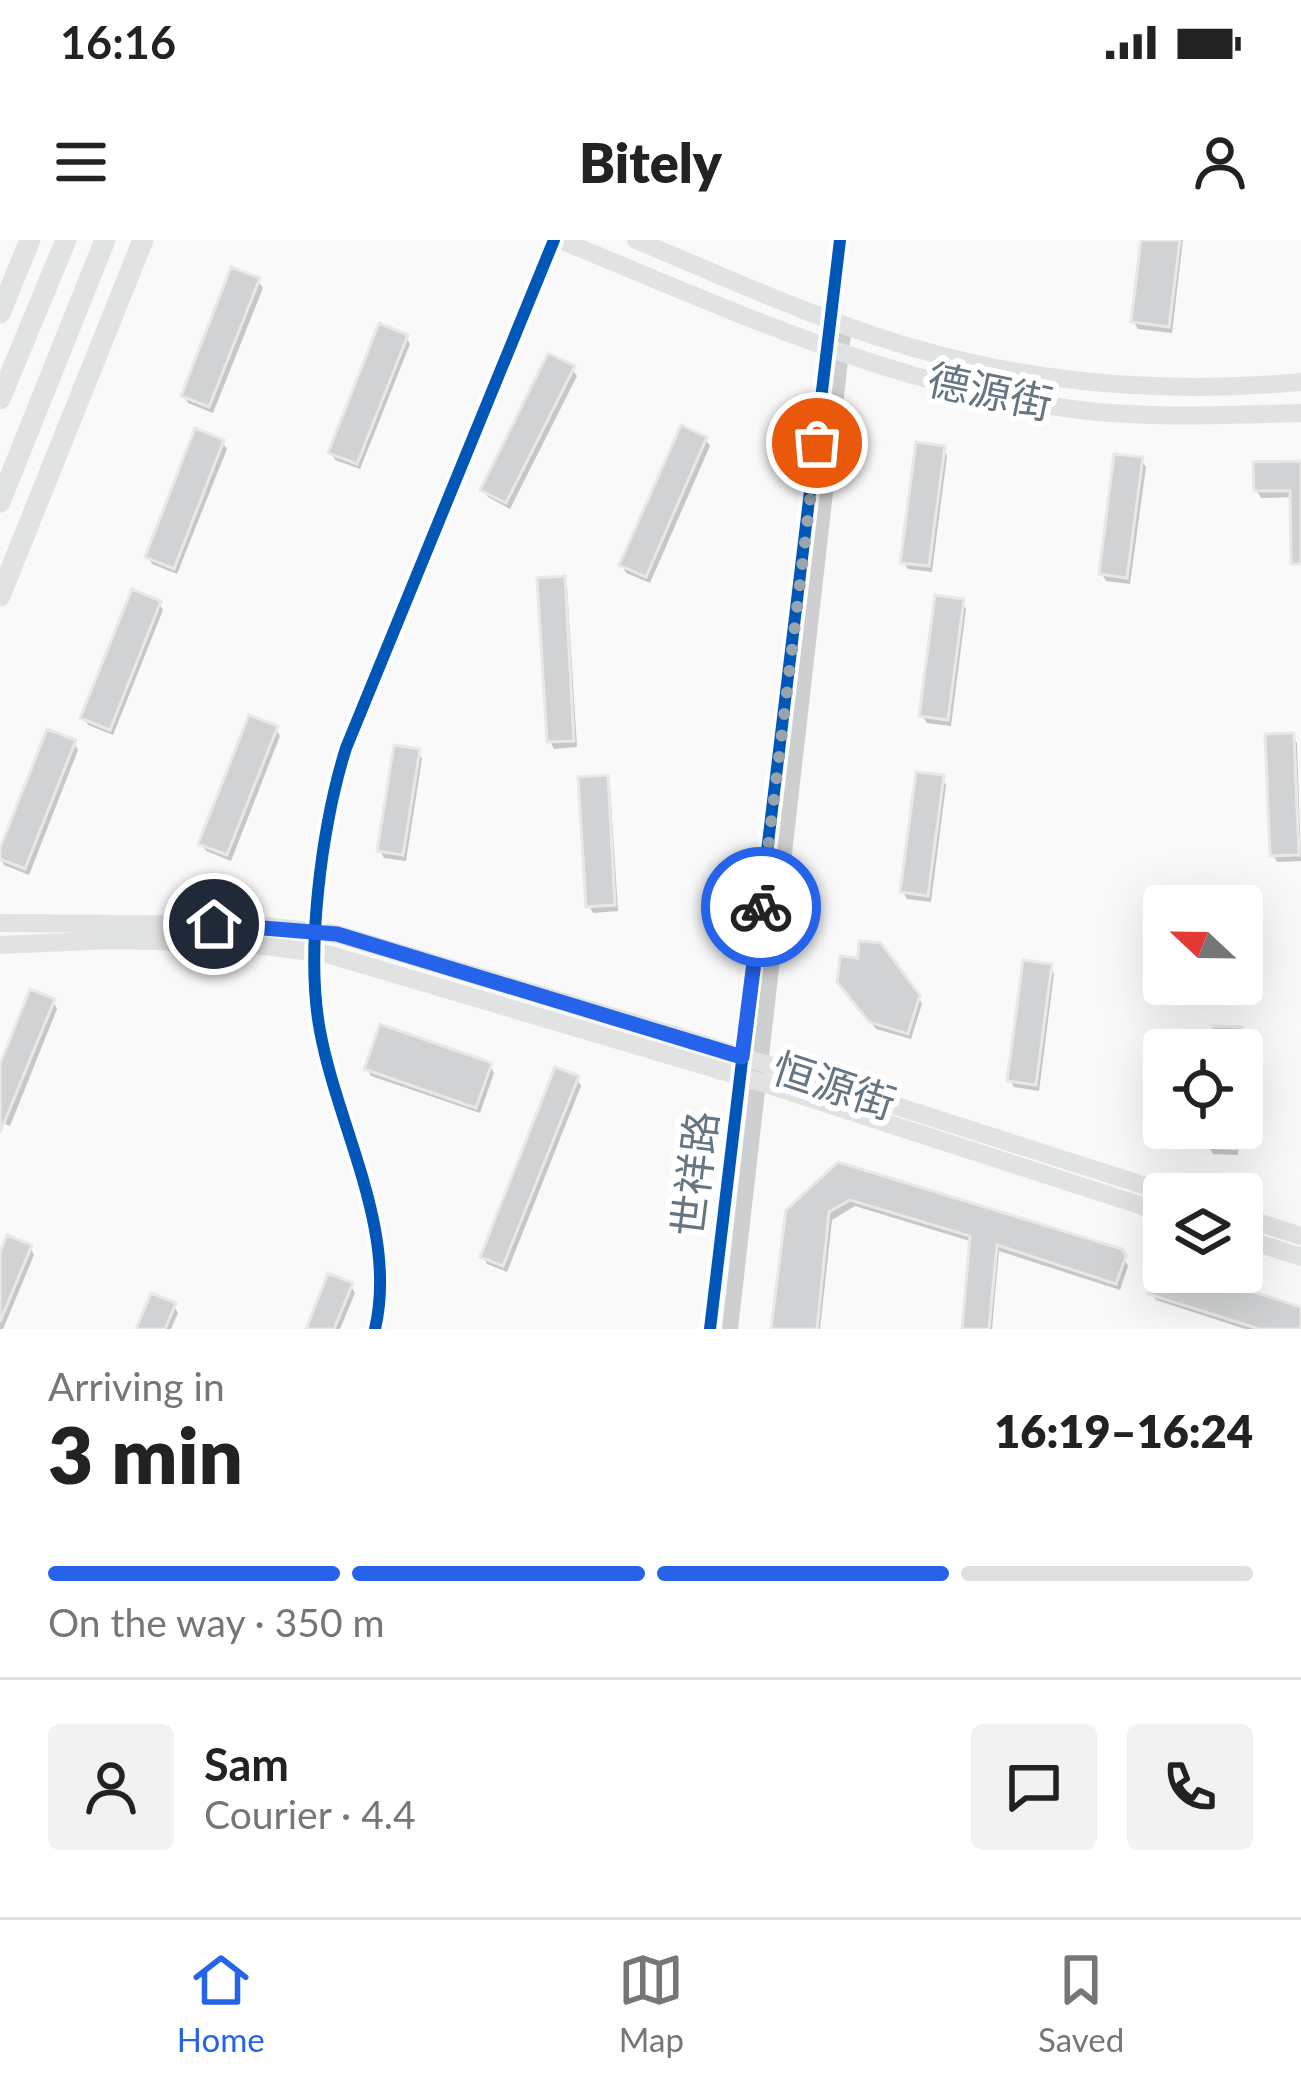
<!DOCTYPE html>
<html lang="en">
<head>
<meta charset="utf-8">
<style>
	:root { --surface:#fff; --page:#f2f2f2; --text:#222; --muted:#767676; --line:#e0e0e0; --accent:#2563eb }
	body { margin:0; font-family:Lato,"Noto Sans SC",sans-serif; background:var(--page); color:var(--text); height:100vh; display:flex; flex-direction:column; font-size:45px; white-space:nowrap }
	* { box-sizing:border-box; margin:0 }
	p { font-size:39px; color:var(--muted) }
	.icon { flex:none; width:66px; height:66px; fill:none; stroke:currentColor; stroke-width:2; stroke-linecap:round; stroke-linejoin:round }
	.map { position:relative; height:1089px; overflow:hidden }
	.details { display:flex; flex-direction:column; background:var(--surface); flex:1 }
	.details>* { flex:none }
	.needle { width:78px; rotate:292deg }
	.controls { position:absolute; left:1143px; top:645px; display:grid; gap:24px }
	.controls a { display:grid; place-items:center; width:120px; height:120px; border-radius:12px; background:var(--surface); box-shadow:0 12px 48px #0002; font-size:60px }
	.pin { position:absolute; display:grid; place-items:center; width:102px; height:102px; color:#fff; margin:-51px; border:6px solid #fff; border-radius:50%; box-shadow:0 3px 12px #0007 }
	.courier { position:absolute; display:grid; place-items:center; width:120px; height:120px; margin:-60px; border:9px solid #2563eb; border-radius:50%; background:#fff; color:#222; box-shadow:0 3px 15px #0007 }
	.head em { font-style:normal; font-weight:800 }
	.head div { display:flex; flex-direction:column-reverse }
	.head { display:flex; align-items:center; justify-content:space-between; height:204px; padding:0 48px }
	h1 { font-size:78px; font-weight:800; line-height:90px }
	.bar { display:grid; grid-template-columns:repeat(4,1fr); gap:18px 12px; align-content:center; height:144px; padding:0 48px }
	.bar i { height:15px; border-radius:9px; background:var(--line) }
	.bar .current { background:var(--accent) }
	.bar p { grid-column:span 4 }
	.line { display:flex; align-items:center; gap:30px; padding:0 48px; border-top:3px solid var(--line) }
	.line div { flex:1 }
	.round { display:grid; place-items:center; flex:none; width:126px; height:126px; border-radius:12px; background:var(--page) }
	.status { display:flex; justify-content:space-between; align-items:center; height:84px; padding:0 60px; background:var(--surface); direction:ltr }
	.status svg { height:33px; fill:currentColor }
	header { display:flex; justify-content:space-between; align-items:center; height:156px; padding:0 48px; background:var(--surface); font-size:54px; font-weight:800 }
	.menu { display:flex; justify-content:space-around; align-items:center; height:168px; border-top:3px solid var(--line); background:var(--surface); font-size:33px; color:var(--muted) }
	.menu a { display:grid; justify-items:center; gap:6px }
	.menu .current { color:var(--accent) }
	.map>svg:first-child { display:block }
	.shadow { fill:#0003 }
	.building { fill:#d0d2d3; stroke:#e8e8e8; stroke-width:3 }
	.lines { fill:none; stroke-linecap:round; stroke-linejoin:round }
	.minor { stroke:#cecfd0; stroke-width:14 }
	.tertiary { stroke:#cecfd0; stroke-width:16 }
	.secondary { stroke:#e1e2e2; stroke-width:18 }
	.primary { stroke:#e1e2e2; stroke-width:21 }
	.cycleway-casing { stroke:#fff; stroke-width:20 }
	.cycleway { stroke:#0057b8; stroke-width:12 }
	.done { stroke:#99a4ac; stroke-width:12; stroke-dasharray:0 21.6 }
	.route { stroke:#2563eb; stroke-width:15 }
	.labels { text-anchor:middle; stroke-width:12; stroke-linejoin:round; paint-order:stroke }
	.street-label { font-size:42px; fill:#657683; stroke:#fff }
</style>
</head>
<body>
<div class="status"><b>16:16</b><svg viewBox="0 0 49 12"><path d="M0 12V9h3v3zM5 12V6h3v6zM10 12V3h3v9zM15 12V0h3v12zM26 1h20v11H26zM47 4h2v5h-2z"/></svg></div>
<header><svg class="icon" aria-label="menu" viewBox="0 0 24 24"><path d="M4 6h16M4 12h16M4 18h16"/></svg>Bitely<svg class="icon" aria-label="person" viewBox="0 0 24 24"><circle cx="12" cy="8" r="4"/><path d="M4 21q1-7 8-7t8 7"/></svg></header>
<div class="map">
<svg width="1301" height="1089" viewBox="0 0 1301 1089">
	<rect width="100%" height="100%" fill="#f9f9f9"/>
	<path class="shadow" d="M 1144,0 L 1183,0 L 1172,93 L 1138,89 L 1134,82 Z
		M 258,41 L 263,48 L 213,173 L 188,163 L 184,156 Z
		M 406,97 L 410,104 L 360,229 L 335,220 L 331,212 Z
		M 572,129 L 577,136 L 510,269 L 488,257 L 483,250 Z
		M 705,199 L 710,206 L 650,343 L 626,333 L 622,325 Z
		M 222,202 L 227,209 L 177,334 L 152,324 L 148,317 Z
		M 943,208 L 947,216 L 932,332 L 908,329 L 903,322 Z
		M 1141,220 L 1146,227 L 1130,344 L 1106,341 L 1102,334 Z
		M 1301,224 L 1301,324 L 1298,324 L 1294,317 L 1293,257 L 1261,258 L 1257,251 Z
		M 563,339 L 567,346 L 577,507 L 554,509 L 550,501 Z
		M 962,362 L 966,369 L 951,486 L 927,483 L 922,476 Z
		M 159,363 L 163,370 L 113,495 L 88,485 L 84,478 Z
		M 276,489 L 280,496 L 231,621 L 206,611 L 202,603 Z
		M 1292,496 L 1297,503 L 1301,621 L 1277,622 L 1273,615 Z
		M 74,503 L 78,510 L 29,635 L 4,625 L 0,616 Z
		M 418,511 L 422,519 L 406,621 L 384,618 L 380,610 Z
		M 606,538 L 610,546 L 618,671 L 593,673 L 589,666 Z
		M 942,538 L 946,545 L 931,662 L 907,659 L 903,652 Z
		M 860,721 L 918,756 L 922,764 L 911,799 L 876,789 L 845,749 Z
		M 1050,727 L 1054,734 L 1039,851 L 1014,847 L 1010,840 Z
		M 53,761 L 57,769 L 10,886 L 0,882 L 0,831 Z
		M 1240,790 L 1245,797 L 1242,841 L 1242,810 L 1215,810 Z
		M 490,825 L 494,833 L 480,873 L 371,836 L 367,829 Z
		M 577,839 L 581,846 L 507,1032 L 487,1024 L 483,1016 Z
		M 1210,888 L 1239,888 L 1238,915 L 1213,914 L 1209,907 Z
		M 839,925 L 1120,1012 L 1128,1026 L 1120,1050 L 999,1011 L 992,1089 L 965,1089 L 973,1002 L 855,966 L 832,980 L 820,1089 L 774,1089 Z
		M 30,1007 L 34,1015 L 3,1089 L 0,1089 L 0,1019 Z
		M 1164,1029 L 1164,1032 L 1183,1032 L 1301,1071 L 1301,1089 L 1245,1089 L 1156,1060 L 1152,1053 L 1159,1031 Z
		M 351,1046 L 355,1053 L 340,1089 L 309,1089 Z
		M 174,1066 L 178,1073 L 171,1089 L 140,1089 Z"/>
	<path class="building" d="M 1141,0 L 1180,0 L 1169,87 L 1131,82 Z
		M 231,27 L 260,38 L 209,167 L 181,156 Z
		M 379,83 L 408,95 L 357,224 L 328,213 Z
		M 548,113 L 575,126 L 506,263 L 480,250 Z
		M 681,185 L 707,197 L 646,337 L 619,325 Z
		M 195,188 L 224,200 L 174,329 L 145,317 Z
		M 916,202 L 945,206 L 929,326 L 900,323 Z
		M 1114,214 L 1143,217 L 1127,338 L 1099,334 Z
		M 1301,221 L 1301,324 L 1291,324 L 1290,251 L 1254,251 L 1253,222 Z
		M 565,336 L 574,501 L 547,502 L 537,338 Z
		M 132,349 L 161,361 L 110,490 L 80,478 Z
		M 935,355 L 964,359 L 948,480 L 919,476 Z
		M 249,475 L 278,486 L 227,615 L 198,604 Z
		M 47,489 L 76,500 L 25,629 L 0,619 L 0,608 Z
		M 1294,493 L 1299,615 L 1270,616 L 1265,494 Z
		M 394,505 L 420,509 L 403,615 L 377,611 Z
		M 916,532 L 944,535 L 928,656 L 900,652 Z
		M 608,535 L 615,665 L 586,667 L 578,537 Z
		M 859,701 L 881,703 L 920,755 L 908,794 L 869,782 L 837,742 L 840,716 L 858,718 Z
		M 1023,720 L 1052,724 L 1036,845 L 1007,841 Z
		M 30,749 L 55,759 L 0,893 L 0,824 Z
		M 380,784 L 492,823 L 476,868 L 364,829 Z
		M 1213,786 L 1242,787 L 1241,810 L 1212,810 Z
		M 555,827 L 579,836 L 503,1026 L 480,1017 Z
		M 1207,888 L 1236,888 L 1235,909 L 1206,907 Z
		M 838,922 L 1122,1009 L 1126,1016 L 1116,1044 L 997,1005 L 989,1089 L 962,1089 L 970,996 L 850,960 L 829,972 L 817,1089 L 771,1089 L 786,970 Z
		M 7,995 L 32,1005 L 0,1082 L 0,1012 Z
		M 1155,1032 L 1193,1032 L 1301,1067 L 1301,1089 L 1259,1089 L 1148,1054 Z
		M 328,1033 L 353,1043 L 334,1089 L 306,1089 Z
		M 151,1053 L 176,1063 L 165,1089 L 136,1089 Z"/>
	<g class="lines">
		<path class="minor" d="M 375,1089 C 398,990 338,888 320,791 C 305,711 322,585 346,508 L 554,0"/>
		<path class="tertiary" d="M 710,1089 L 840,0
			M 730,1089 L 844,85"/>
		<path class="secondary" d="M 560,0 C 727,68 891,146 1072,169 C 1147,179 1225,175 1301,173
			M 636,0 C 715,33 794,69 875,96 C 1012,142 1158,155 1301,142
			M 0,683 L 255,685 L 337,694 L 665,792 L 1171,954
			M 0,705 L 113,700 L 241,703 L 327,714 L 763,843 L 1164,973
			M 1242,977 L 1301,996
			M 1242,998 L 1301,1017"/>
		<path class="primary" d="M 0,73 L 30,0
			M 0,159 L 66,0
			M 0,262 L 105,0
			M 0,356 L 143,0"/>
		<defs>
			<path id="cycleway" d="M 375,1089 C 398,990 338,888 320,791 C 305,711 322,585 346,508 L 554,0
				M 710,1089 L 840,0"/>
		</defs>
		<use href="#cycleway" class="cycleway-casing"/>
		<use href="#cycleway" class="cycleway"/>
	</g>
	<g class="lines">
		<path class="done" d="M 761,667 L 817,203"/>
		<path class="route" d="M 214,684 L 337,694 L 742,817 L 761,667"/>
	</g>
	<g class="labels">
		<g class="street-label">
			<text transform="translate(990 152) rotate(12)" y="15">德源街</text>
			<text transform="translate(834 846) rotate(18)" y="15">恒源街</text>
			<text transform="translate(695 934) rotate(-83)" y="15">世祥路</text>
		</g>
	</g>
</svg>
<div class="controls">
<a><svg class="needle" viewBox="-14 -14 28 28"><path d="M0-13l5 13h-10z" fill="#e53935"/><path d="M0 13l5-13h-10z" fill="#767676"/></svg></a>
<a><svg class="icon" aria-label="locate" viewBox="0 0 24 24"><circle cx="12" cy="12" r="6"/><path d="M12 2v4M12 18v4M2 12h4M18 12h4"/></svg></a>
<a><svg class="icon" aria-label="layers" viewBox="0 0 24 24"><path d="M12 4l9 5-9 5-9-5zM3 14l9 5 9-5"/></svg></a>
</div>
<div class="pin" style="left:817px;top:203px;background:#ea580c"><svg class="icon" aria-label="bag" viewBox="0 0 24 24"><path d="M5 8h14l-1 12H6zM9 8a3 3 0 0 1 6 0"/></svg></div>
<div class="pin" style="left:214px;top:684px;background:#1f2937"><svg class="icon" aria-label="home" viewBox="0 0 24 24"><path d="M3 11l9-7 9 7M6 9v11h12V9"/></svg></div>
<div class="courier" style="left:761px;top:667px"><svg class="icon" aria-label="bike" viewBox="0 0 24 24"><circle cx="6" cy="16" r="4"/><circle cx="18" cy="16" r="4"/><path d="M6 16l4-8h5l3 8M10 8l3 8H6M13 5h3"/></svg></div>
</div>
<section class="details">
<div class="head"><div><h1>3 min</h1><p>Arriving in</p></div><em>16:19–16:24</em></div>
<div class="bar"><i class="current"></i><i class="current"></i><i class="current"></i><i></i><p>On the way · 350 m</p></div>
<div class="line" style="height:216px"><a class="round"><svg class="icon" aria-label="person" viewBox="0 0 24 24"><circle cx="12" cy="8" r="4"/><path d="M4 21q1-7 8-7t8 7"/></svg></a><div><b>Sam</b><p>Courier · 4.4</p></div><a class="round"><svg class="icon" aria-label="chat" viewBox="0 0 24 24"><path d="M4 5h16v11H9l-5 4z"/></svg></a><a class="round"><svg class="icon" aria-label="phone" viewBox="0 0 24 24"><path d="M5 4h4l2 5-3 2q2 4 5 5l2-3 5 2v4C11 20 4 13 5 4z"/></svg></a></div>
</section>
<nav class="menu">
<a class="current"><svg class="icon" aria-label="home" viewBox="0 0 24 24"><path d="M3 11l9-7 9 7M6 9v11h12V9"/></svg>Home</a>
<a><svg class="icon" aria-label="map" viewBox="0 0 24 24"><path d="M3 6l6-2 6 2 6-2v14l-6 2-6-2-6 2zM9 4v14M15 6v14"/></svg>Map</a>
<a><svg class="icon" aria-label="saved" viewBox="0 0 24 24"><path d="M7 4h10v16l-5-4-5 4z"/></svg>Saved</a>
</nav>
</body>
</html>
